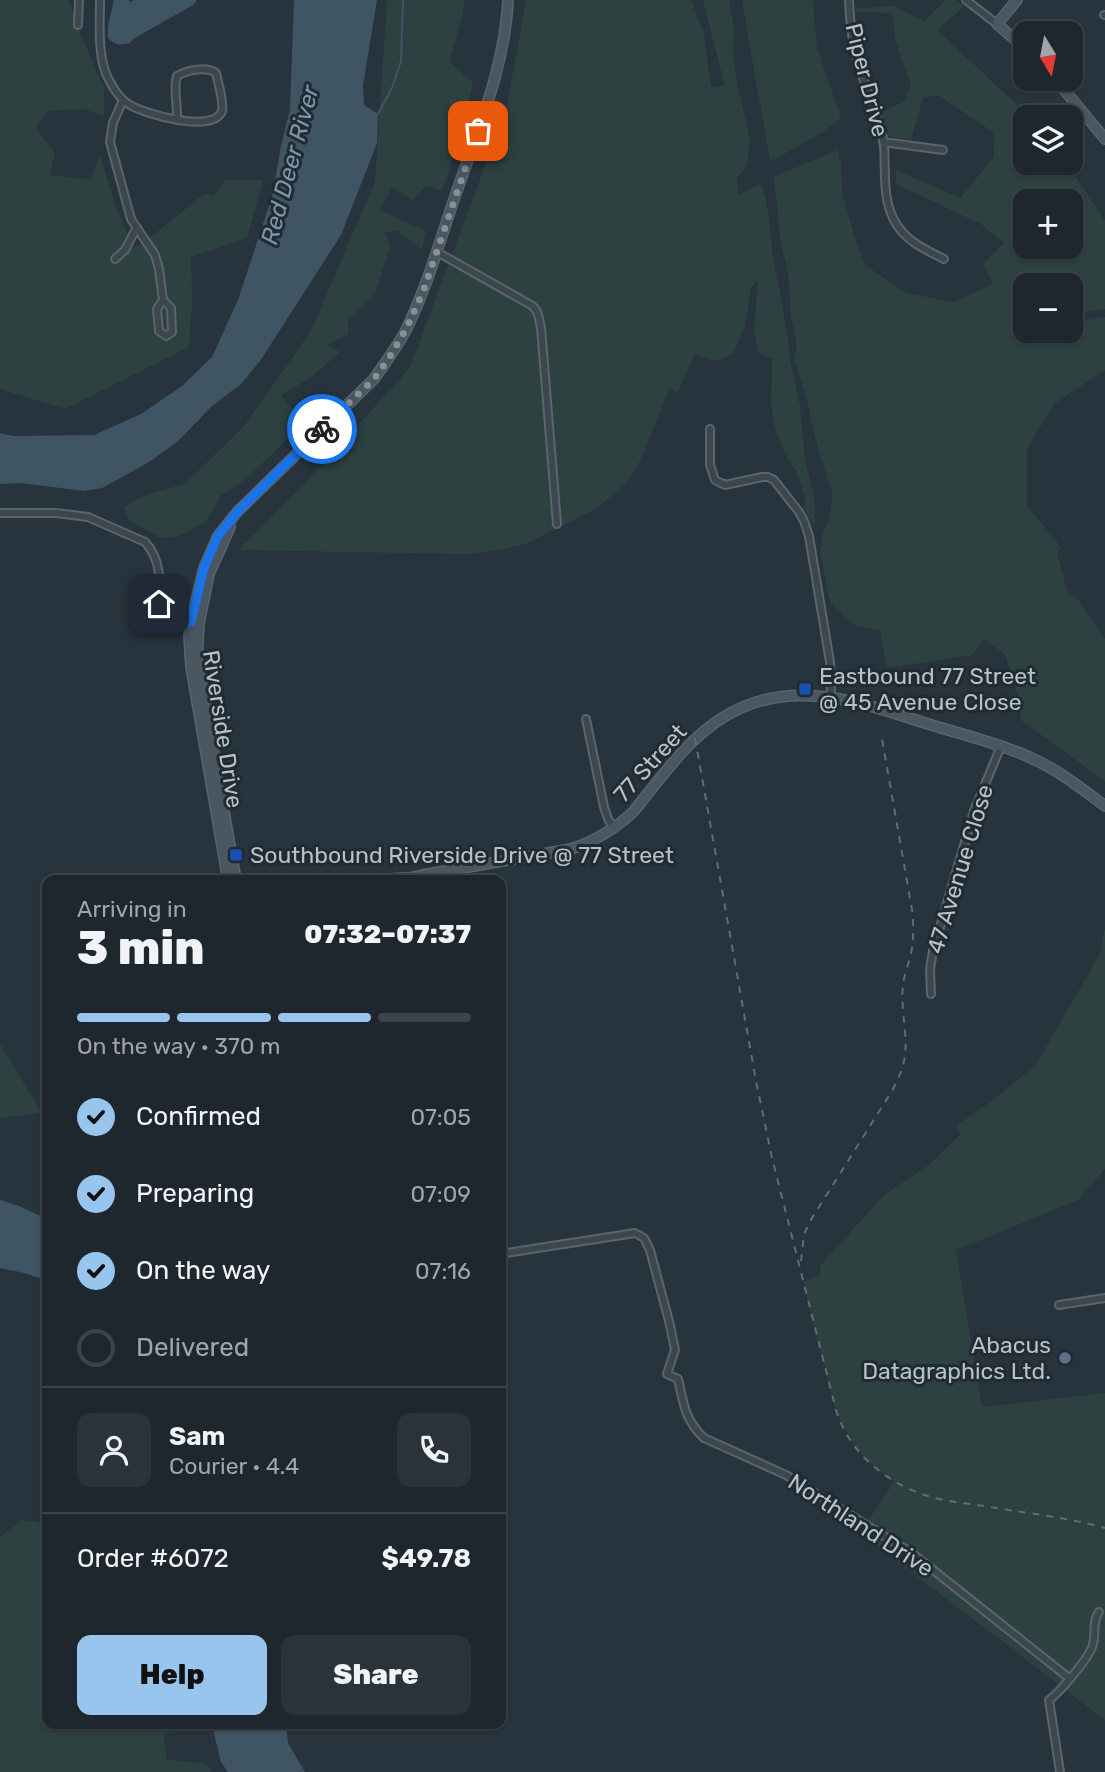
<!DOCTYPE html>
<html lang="en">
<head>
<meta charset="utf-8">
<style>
	:root { --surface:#1e272e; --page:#2b333a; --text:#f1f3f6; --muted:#a1a5aa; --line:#3c444a; --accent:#98c5ed }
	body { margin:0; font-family:Rubik,sans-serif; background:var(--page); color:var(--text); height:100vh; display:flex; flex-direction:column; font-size:26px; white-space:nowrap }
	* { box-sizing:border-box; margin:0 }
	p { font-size:23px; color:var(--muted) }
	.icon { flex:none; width:38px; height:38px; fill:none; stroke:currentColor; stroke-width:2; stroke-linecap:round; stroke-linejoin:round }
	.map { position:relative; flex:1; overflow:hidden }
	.details { position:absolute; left:42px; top:875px; width:464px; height:854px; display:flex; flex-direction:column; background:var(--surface); border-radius:14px; box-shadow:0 2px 5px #0004,0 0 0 2px var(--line) }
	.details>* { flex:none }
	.needle { width:46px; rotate:170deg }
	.fabs { position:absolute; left:1013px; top:21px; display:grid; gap:14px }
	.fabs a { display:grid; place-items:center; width:70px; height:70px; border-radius:14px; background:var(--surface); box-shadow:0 2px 5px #0004,0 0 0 2px var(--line); font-size:35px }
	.pin { position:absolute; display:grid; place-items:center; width:60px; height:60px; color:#fff; margin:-30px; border-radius:14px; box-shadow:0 4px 10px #0006 }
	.courier { position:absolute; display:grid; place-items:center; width:70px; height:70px; margin:-35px; border:5px solid #1a73e8; border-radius:50%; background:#fff; color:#222; box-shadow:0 2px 9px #0007 }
	.head em { font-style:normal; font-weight:800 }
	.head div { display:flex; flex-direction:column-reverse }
	.head { display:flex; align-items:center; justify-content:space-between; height:119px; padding:0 35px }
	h1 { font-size:46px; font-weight:800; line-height:52px }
	.bar { display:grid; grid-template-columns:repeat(4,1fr); gap:10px 7px; align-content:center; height:84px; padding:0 35px }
	.bar i { height:9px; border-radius:5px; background:var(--line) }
	.bar .current { background:var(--accent) }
	.bar p { grid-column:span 4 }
	.line { display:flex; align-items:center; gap:18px; padding:0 35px; border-top:2px solid var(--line) }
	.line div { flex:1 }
	.round { display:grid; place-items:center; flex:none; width:74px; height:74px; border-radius:14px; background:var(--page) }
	ol { padding:0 35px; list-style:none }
	li { display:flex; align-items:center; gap:21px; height:77px }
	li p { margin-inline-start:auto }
	li .icon { padding:7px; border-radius:50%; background:var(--accent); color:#111; stroke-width:4 }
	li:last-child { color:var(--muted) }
	li i { width:38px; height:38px; border:4px solid var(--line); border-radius:50% }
	.button { display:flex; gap:14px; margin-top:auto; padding:14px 35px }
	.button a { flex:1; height:80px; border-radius:14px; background:var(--accent); color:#111; font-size:28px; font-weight:800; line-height:80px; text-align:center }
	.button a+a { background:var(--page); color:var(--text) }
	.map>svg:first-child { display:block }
	.green { fill:#2d4240; fill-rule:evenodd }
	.water { fill:#405564 }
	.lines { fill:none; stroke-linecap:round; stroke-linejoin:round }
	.stream { stroke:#405564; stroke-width:2 }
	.street-casing { stroke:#59646b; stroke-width:10 }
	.secondary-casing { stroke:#59646b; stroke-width:12 }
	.street { stroke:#3c464e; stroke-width:6 }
	.secondary { stroke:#4a5660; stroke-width:9 }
	.rail { stroke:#606c76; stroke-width:2; stroke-dasharray:7 7; stroke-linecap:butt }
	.done { stroke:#869097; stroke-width:7; stroke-dasharray:0 12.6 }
	.route { stroke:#1a73e8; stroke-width:9 }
	.transit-dot { fill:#1a4fb4; stroke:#202b33; stroke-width:2.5 }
	.service-dot { fill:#5c6f8a; stroke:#202b33; stroke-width:2.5 }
	.labels { text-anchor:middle; stroke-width:6; stroke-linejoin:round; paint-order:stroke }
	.street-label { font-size:23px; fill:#b8c1c8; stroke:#202b33 }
	.poi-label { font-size:23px; fill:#b8c1c8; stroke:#202b33; text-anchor:start }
	.water-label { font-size:24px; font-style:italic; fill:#7c96a8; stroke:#202b33 }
</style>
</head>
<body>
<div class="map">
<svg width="1105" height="1772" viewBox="0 0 1105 1772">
	<rect width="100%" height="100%" fill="#28343d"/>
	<path class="green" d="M 0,0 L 69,0 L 80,33 L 104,88 L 104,116 L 84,109 L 47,111 L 36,128 L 55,153 L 50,175 L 90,180 L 100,154 L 115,205 L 134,248 L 156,233 L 204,194 L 214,196 L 225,180 L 263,180 L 247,238 L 191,257 L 192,306 L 189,347 L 65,409 L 0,389 Z
		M 387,0 L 464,0 L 463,15 L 449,61 L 473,83 L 463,127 L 442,191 L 427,186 L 412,200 L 392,187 L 380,210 L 426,231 L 422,249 L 398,231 L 385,232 L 390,247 L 375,294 L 348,321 L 348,334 L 327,345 L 340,352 L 310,378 L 281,395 L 304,423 L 246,479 L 220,496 L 206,522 L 179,536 L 161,538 L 130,521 L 123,507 L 149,494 L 185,484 L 245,425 L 311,331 L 375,182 Z
		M 526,0 L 691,0 L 704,34 L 711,87 L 725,86 L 703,0 L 729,0 L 734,27 L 733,56 L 737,82 L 750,140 L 747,165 L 737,178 L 738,195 L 761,184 L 767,205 L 773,256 L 787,333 L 790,359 L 800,406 L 805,459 L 815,501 L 815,526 L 805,511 L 805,497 L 797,472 L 785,454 L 775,428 L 771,404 L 772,359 L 759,353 L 754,332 L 758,281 L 751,287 L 745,326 L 733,354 L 715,361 L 695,354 L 677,393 L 670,387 L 640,461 L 627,482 L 618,491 L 593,510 L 528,543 L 499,550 L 467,554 L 239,550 L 306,482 L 410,368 L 507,107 Z
		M 742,0 L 813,0 L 817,48 L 841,118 L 821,133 L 770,162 Z
		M 946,0 L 956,0 L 964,6 L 937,30 L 1030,117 L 1026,117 L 1026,163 L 1066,163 L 1105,221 L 1105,309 L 1071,315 L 1071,285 L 1026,285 L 1026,331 L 1071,331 L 1071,323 L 1105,317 L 1105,370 L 1055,403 L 1027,448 L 1027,506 L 1061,547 L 1057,553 L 1067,591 L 1079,601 L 1105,639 L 1105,781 L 1021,720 L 1019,699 L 1005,654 L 984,639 L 972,655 L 887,668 L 880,631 L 851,624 L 830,602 L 821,557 L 822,536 L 829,520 L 833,495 L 818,449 L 806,397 L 794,359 L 797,345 L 791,317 L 788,271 L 781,245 L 774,177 L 838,150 L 841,165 L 842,192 L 856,243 L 865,265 L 906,293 L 954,302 L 993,284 L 983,264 L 1004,243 L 981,224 L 896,184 L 896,170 L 960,198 L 994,157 L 993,132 L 938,95 L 923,98 L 911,140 L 889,136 L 882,111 L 904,102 L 911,85 L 896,42 L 892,13 L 856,12 L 856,8 L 894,6 L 924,21 ZM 1026,201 L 1071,201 L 1071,247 L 1026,247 Z
		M 1105,928 L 1105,1169 L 1078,1200 L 956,1250 L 982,1407 L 1105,1393 L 1105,1720 L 860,1533 L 894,1482 C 867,1464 848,1441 836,1410 L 803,1282 L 821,1275 L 820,1266 L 884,1195 L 929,1165 L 961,1134 L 956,1126 L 989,1103 L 1035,1066 L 1099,956 Z
		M 0,1044 L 42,1113 L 0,1118 Z
		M 22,1520 L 47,1523 L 47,1724 L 191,1724 L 163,1734 L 167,1759 L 206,1764 L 212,1772 L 0,1772 L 0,1537 Z"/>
	<path class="water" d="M 114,0 L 128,0 L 131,2 L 134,0 L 197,0 L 193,5 L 133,39 L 130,43 C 121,45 115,46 108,38 C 107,24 111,14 114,0 Z
		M 294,0 L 377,0 L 363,85 L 364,105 L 378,114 L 377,143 L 341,235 L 260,361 L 241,384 L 212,406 L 177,442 L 149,462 L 102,488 L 84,491 L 21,483 L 0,484 L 0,433 L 13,436 L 94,435 L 141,414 L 182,386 L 212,357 L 238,300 L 272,197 L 281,146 L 290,110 Z
		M 0,1200 L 19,1206 L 47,1219 L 47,1280 L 20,1272 L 0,1268 Z
		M 213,1724 L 286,1724 L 288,1743 L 305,1772 L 228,1772 L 221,1762 L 213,1729 Z"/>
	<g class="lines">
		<path class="stream" d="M 378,114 L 392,88 L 401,61 L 403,0"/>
		<defs>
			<path id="street" d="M 100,0 C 100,24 97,59 109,80 C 114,90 121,100 130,105 C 145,114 213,134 222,111 C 224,104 218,81 216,73 C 207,66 187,70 177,76 C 173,87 178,107 177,120
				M 849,0 C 850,24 852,46 860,69 C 868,95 881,118 884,146 C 886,170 882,198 894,220 C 905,241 924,249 944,259
				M 966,0 L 997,24
				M 1104,15 L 1105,15
				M 78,25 L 79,0
				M 123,100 L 113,123 L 110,142 L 131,219 L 155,255 L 159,269 L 163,300 L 171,308 L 172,332 L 166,336 L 159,331 L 157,309 L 163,300
				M 883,142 L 943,150
				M 437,252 L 531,305 C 539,310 539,320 541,328 L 557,524
				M 115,259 L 125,250 L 136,229
				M 710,429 L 710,465 L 715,480 L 725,485 L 762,477 L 768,477 L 774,480 L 799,512 L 804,521 L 809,536 L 830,662 L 831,690 L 829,696
				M 0,513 L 56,513 L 88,517 L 145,542 C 165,563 159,594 159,620 L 193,622
				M 586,719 L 604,807 L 608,819 L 614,828
				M 931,994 L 930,969 L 933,951 L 974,811 L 1001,746
				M 500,1254 L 635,1233 L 644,1238 L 650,1250 L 670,1325 L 675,1350 L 667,1374 L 678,1379 C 684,1404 684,1419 704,1438 L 786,1475 L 913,1554 L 1069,1678
				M 1059,1305 L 1105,1298
				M 1060,1772 L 1049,1700 C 1059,1693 1091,1656 1093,1644 C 1096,1633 1092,1622 1099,1612"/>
			<path id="secondary" d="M 1017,0 L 997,24 L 1026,49
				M 1055,79 L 1105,139
				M 230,527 L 209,574 L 199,623 L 197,658 L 236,880
				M 228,880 L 191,667 L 189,636 L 193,613 L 204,568 L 218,536 L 238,511 L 374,379 C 385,363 397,347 406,330 C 429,283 442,233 459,185 C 480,124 505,65 508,0
				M 374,880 L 405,878
				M 400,880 L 423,875 L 571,849 C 595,841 614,830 633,812 C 665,773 695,727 743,707 C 808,679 875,708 938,727 C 968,736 1001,744 1029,757 C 1057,769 1081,788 1105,806"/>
		</defs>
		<use href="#street" class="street-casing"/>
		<use href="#secondary" class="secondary-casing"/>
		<use href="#street" class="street"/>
		<use href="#secondary" class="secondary"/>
		<path class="rail" d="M 695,738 L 756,1081 L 772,1158 L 836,1410 C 850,1455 888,1484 931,1497 C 948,1502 966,1503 984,1506 C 1024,1513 1066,1517 1105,1528
			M 801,1261 L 804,1234 L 812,1218 L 892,1091 C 897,1081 902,1072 904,1061 C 909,1036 900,1010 903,985 C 904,974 909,964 911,953 C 914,941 913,928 913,915 L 882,739"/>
	</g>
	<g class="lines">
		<path class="done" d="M 322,429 L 374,379 L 389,358 L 405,331 L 423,292 L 478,131"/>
		<path class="route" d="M 159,604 L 159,620 L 191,622 L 204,568 L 218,536 L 238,511 L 322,429"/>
	</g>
	<g class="transit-dot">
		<rect x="798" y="682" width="14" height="14" rx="3.5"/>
		<rect x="229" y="848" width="14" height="14" rx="3.5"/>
	</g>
	<circle class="service-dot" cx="1065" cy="1358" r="7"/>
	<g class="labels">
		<g class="street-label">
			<text transform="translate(867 80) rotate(76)" y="8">Piper Drive</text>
			<text transform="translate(223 729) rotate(81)" y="8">Riverside Drive</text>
			<text transform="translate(650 763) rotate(-48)" y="8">77 Street</text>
			<text transform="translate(960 869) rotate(-73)" y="8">47 Avenue Close</text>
			<text transform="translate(861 1525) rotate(33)" y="8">Northland Drive</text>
		</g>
		<g class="poi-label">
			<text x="819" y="684">Eastbound 77 Street<tspan x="819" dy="26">@ 45 Avenue Close</tspan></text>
			<text x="250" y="863">Southbound Riverside Drive @ 77 Street</text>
			<text x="1051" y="1353" text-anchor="end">Abacus<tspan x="1051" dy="26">Datagraphics Ltd.</tspan></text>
		</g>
		<g class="water-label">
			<text transform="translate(290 165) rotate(-75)" y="8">Red Deer River</text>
		</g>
	</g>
</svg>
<div class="fabs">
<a><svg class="needle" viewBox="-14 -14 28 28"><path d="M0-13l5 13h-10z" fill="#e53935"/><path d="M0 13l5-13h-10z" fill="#a1a5aa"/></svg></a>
<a><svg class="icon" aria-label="layers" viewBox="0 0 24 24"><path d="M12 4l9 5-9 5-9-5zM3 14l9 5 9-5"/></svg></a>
<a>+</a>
<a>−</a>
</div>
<div class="pin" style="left:478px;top:131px;background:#ea580c"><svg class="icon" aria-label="bag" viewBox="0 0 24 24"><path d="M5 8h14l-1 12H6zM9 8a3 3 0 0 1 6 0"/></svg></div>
<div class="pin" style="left:159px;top:604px;background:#1f2937"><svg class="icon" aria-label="home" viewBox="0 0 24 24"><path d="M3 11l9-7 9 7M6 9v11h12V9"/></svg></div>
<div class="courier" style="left:322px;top:429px"><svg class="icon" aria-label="bike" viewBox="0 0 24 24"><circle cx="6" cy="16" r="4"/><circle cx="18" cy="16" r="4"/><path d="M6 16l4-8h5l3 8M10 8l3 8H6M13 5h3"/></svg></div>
<section class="details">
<div class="head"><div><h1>3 min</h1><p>Arriving in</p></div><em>07:32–07:37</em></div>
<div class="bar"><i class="current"></i><i class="current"></i><i class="current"></i><i></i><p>On the way · 370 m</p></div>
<ol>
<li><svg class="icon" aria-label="check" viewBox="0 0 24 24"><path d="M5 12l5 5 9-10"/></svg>Confirmed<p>07:05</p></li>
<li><svg class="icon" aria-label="check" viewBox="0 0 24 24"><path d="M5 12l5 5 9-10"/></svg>Preparing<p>07:09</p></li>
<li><svg class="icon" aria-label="check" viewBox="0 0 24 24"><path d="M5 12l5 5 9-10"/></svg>On the way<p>07:16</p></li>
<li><i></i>Delivered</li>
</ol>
<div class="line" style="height:126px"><a class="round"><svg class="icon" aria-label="person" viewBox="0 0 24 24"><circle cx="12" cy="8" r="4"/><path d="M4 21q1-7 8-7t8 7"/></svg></a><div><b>Sam</b><p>Courier · 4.4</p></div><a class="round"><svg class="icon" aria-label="phone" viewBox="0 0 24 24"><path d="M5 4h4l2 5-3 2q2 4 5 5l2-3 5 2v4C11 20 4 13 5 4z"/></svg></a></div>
<div class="line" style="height:91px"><div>Order #6072</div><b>$49.78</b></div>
<div class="button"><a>Help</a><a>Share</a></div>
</section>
</div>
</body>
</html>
